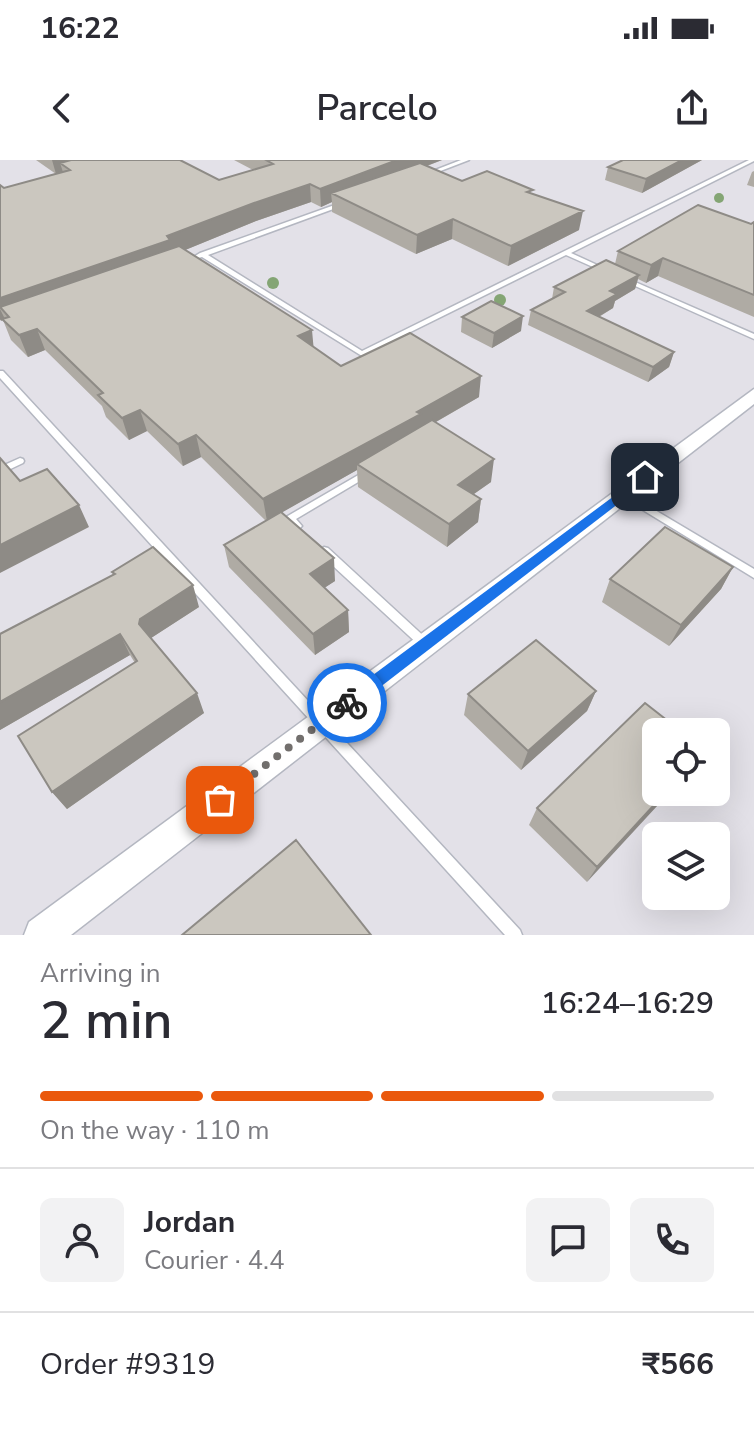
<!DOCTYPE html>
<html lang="en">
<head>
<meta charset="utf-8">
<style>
	:root { --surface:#fff; --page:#f2f2f3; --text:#2b2b33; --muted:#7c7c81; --line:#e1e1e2; --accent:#ea580c }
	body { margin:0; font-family:"Nunito Sans",sans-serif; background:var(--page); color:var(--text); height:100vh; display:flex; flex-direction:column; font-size:30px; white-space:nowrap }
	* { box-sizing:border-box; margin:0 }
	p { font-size:26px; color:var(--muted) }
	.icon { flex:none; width:44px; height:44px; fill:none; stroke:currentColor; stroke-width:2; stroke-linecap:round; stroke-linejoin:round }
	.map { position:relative; height:775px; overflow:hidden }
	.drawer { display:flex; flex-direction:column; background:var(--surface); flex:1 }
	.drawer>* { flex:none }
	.fabs { position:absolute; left:642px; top:558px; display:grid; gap:16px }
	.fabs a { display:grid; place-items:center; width:88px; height:88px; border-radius:12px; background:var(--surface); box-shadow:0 8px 32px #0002; font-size:40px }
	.pin { position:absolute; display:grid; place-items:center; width:68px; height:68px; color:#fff; margin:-34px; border-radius:16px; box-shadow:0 4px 12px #0006 }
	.courier { position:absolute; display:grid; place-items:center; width:80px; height:80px; margin:-40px; border:6px solid #1a73e8; border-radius:50%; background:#fff; color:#222; box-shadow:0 2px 10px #0007 }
	.overview em { font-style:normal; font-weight:600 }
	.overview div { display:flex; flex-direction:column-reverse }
	.overview { display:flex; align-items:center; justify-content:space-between; height:136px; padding:0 40px }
	h1 { font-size:52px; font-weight:600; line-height:60px }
	.bar { display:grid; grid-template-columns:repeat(4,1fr); gap:12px 8px; align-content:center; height:96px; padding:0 40px }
	.bar i { height:10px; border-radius:6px; background:var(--line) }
	.bar .active { background:var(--accent) }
	.bar p { grid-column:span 4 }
	.line { display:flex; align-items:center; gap:20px; padding:0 40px; border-top:2px solid var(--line) }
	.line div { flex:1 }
	.round { display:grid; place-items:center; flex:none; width:84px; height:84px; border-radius:12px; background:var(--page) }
	.status { display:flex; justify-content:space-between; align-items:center; height:56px; padding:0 40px; background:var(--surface); direction:ltr }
	.status svg { height:22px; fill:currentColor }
	header { display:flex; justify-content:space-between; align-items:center; height:104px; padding:0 40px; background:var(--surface); font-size:36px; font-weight:600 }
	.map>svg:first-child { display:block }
	.industrial { fill:#e3e1e8; fill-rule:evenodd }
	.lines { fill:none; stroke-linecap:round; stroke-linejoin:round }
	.service-casing { stroke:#b4b7c1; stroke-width:3 }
	.tertiary-casing { stroke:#b4b7c1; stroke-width:3 }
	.service { fill:#fff; fill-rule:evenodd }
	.tertiary { fill:#fff; fill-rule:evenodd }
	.tree { fill:#84a574 }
	.wall { fill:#afaba4 }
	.shaded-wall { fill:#8e8b86 }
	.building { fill:#cbc7bf; stroke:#8e8b86; stroke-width:2 }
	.route { fill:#1a73e8 }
	.done { stroke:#726f6d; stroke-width:8; stroke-dasharray:0 14.4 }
</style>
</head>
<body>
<div class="status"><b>16:22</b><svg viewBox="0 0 49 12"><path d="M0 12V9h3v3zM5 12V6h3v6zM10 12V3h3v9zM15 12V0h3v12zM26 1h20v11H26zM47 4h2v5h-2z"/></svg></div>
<header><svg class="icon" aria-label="back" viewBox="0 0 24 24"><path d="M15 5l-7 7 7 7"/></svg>Parcelo<svg class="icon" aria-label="share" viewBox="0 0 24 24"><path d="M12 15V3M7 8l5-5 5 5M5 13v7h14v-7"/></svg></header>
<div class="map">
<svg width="754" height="775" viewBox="0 0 754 775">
	<rect width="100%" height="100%" fill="#efe9e1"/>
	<path class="industrial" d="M 0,0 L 754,0 L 754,775 L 0,775 ZM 656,572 L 716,572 L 716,632 L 656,632 ZM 656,676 L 716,676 L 716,736 L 656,736 Z"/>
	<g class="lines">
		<defs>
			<path id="service" d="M 461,0 L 469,0 L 430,15 L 425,14 Z
				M 749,0 L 754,0 L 754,1 L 571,93 L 606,109 L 606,111 L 602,111 L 566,95 L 362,196 L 202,97 L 198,98 L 195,96 L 200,93 L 343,42 L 347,42 L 347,44 L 208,95 L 362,191 Z
				M 626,118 L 754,174 L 754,179 L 624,121 L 623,120 Z
				M 0,211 L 3,211 L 520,770 L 522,775 L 505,775 L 0,218 Z
				M 20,298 L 23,299 L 24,301 L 23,303 L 0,314 L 0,307 Z
				M 367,310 L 372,313 L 370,315 L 296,359 L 302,366 L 300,368 L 294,368 L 284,359 L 286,357 Z
				M 623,331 L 754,409 L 754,418 L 620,336 L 618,334 Z
				M 324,387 L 328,388 L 429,481 L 431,484 L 429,487 L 425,489 L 421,487 L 320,394 L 319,391 Z"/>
			<path id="tertiary" d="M 754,229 L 754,244 L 71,775 L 24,775 L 29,762 Z"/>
		</defs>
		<use href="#service" class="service-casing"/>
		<use href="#tertiary" class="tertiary-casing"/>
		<use href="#service" class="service"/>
		<use href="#tertiary" class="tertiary"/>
	</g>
	<g class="tree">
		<circle cx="719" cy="38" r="5"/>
		<circle cx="273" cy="123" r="6"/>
		<circle cx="500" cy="140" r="6"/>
	</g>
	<path class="wall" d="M 36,0 L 180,0 L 219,20 L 253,10 L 234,0 L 442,0 L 427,6 L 462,21 L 532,34 L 579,70 L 508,106 L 452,79 L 416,94 L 332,52 L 332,42 L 321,47 L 311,42 L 256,61 L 185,90 L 313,187 L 341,206 L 479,237 L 436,262 L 491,322 L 474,334 L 481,339 L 478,362 L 447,387 L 358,327 L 357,310 L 282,352 L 335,421 L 324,428 L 348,450 L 349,472 L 315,495 L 229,407 L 224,385 L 266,361 L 201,297 L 183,306 L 147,271 L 129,280 L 106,257 L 102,246 L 45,190 L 28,197 L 11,180 L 3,160 L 0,160 L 0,25 L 4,28 L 56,14 Z
		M 623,0 L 702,0 L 642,33 L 605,20 L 608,7 Z
		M 754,11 L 754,27 L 747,25 L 752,12 Z
		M 754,62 L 754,157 L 658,116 L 646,123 L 638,119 L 635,129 L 615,141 L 613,148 L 599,157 L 674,192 L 669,207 L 648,222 L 528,165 L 531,150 L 552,139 L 554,127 L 615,104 L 618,91 L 751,64 Z
		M 462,157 L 521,171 L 492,188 L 461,172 Z
		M 733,407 L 721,429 L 669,486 L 602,442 L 610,419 Z
		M 112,412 L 199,447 L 151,478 L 204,553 L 67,649 L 52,632 L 135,503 L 130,495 L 0,570 L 0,474 L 113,415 Z
		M 596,531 L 587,551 L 521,610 L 464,555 L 468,534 Z
		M 656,632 L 587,722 L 529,665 L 537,648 Z"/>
	<path class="shaded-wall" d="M 52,0 L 105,0 L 60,3 L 63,12 L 56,14 Z
		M 397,0 L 442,0 L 342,38 L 331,33 L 332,42 L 321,47 L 320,29 Z
		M 682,0 L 702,0 L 642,33 L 646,19 Z
		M 310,24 L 311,42 L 256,61 L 173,95 L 0,148 L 0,138 L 254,43 Z
		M 583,51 L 579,70 L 508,106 L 511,86 Z
		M 453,59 L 452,79 L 416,94 L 417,75 Z
		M 663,98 L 658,116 L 646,123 L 651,105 Z
		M 639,115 L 635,129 L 615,141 L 613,148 L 583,166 L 587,151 L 610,131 Z
		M 0,149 L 5,159 L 1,161 L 0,159 Z
		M 523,156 L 521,171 L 492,188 L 494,173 Z
		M 37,169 L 45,190 L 28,197 L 19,175 Z
		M 312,170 L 314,192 L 298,176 Z
		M 674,192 L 669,207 L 648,222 L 653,207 Z
		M 481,216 L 479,237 L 420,271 L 357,304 L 357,310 L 267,361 L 263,339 Z
		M 140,250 L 147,271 L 129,280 L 122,258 Z
		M 196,275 L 201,297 L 183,306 L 178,284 Z
		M 494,299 L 491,322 L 455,347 L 458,325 Z
		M 481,339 L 478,362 L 447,387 L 449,364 Z
		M 79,345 L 89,367 L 0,413 L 0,385 Z
		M 334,398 L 335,421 L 312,436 L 310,414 Z
		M 733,407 L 721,429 L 669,486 L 681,465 Z
		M 193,425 L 199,447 L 148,480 L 139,464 L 140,459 Z
		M 348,450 L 349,472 L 315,495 L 313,474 Z
		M 120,474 L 130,495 L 0,570 L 0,542 Z
		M 596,531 L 587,551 L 521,610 L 528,591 Z
		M 197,533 L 204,553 L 67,649 L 52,632 Z
		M 666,632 L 670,632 L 587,722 L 597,707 Z"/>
	<path class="building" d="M 71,0 L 180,0 L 219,20 L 273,4 L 266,0 L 397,0 L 320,29 L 310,24 L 254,43 L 167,76 L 170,80 L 0,138 L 0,25 L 4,28 L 70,10 L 60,3 Z
		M 623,0 L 682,0 L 646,19 L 608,7 Z
		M 420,3 L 462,21 L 487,11 L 533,30 L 527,32 L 583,51 L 511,86 L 453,59 L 417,75 L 331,33 Z
		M 698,45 L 751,64 L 754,62 L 754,135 L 663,98 L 651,105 L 618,91 Z
		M 179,86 L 312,170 L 298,176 L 341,206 L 410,173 L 481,216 L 417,252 L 421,254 L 263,339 L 196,275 L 178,284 L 140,250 L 122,258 L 98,235 L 103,233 L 37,169 L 19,175 L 2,159 L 9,157 L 0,147 Z
		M 606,100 L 639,115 L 610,131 L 617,134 L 587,151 L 674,192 L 653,207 L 531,150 L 565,132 L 554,127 Z
		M 491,141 L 523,156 L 494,173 L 462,157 Z
		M 432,260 L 494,299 L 458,325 L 481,339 L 449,364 L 357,304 Z
		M 0,298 L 20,321 L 47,309 L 79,345 L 0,385 Z
		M 281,352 L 334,398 L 310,414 L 348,450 L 313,474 L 224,385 Z
		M 665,367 L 733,407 L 681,465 L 610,419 Z
		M 153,387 L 193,425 L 140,459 L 139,464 L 197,533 L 52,632 L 18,576 L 137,501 L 120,474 L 0,542 L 0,474 L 115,414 L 112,412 Z
		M 536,480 L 596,531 L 528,591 L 468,534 Z
		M 645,543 L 682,572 L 656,572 L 656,632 L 666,632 L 597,707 L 537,648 Z
		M 296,680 L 371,775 L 182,775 Z"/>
	<path class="route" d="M 645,313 L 649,315 L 649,320 L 353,548 L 342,548 L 342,538 Z"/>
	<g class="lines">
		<path class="done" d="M 220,640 L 347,543"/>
	</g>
</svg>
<div class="fabs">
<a><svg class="icon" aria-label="locate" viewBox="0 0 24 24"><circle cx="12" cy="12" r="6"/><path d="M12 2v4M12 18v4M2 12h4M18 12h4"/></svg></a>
<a><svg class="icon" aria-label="layers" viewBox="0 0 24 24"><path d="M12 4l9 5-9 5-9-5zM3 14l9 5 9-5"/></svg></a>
</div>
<div class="pin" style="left:220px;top:640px;background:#ea580c"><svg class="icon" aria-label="bag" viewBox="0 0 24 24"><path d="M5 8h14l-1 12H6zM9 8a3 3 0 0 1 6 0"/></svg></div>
<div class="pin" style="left:645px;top:317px;background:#1f2937"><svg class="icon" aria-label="home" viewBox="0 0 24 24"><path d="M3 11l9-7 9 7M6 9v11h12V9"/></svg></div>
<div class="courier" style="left:347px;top:543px"><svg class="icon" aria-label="bike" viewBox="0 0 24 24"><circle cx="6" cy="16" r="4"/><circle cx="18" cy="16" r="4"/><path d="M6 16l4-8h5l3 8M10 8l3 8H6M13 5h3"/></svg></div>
</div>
<section class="drawer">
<div class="overview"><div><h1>2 min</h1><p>Arriving in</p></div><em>16:24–16:29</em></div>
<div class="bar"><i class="active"></i><i class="active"></i><i class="active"></i><i></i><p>On the way · 110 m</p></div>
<div class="line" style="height:144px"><a class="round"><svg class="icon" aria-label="person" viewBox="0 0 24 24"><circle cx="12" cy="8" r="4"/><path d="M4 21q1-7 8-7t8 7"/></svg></a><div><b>Jordan</b><p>Courier · 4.4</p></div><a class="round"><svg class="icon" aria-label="chat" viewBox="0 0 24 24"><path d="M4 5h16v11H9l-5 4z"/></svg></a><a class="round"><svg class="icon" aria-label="phone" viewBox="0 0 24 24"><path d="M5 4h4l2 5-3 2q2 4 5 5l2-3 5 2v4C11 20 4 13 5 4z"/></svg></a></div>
<div class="line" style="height:104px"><div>Order #9319</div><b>₹566</b></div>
</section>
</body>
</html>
